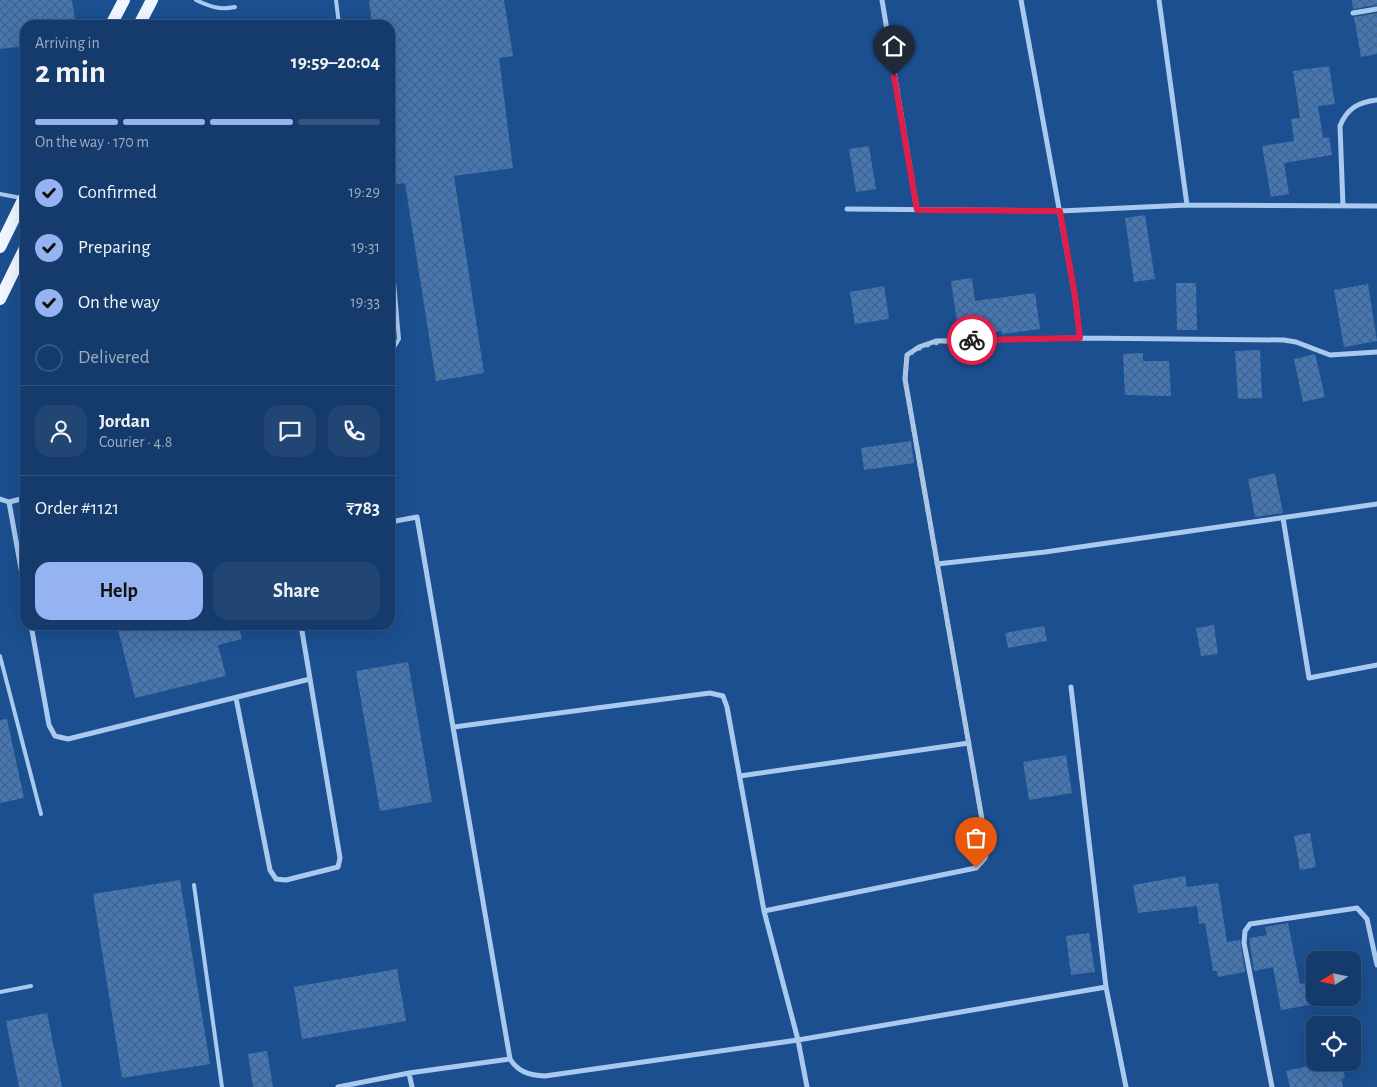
<!DOCTYPE html>
<html lang="en">
<head>
<meta charset="utf-8">
<style>
	:root { --surface:#143b6b; --page:#214673; --text:#f1f3f6; --muted:#9dadc1; --line:#33557e; --accent:#95b2f1 }
	body { margin:0; font-family:"Alegreya Sans",sans-serif; background:var(--page); color:var(--text); height:100vh; display:flex; flex-direction:column; font-size:19px; white-space:nowrap }
	* { box-sizing:border-box; margin:0 }
	p { font-size:16px; color:var(--muted) }
	.icon { flex:none; width:28px; height:28px; fill:none; stroke:currentColor; stroke-width:2; stroke-linecap:round; stroke-linejoin:round }
	.map { position:relative; flex:1; overflow:hidden }
	.side { position:absolute; left:20px; top:20px; width:375px; height:610px; display:flex; flex-direction:column; background:var(--surface); border-radius:15px; box-shadow:0 5px 20px #0002,0 0 0 1px var(--line) }
	.side>* { flex:none }
	.needle { width:32px; rotate:260deg }
	.buttons { position:absolute; left:1306px; top:951px; display:grid; gap:10px }
	.buttons a { display:grid; place-items:center; width:55px; height:55px; border-radius:10px; background:var(--surface); box-shadow:0 5px 20px #0002,0 0 0 1px var(--line); font-size:25px }
	.pin { position:absolute; display:grid; place-items:center; width:42px; height:42px; color:#fff; margin:-51px -21px; border-radius:50% 50% 50% 0; rotate:-45deg; box-shadow:0 0 5px #0007 }
	.pin .icon { rotate:45deg }
	.courier { position:absolute; display:grid; place-items:center; width:50px; height:50px; margin:-25px; border:4px solid #e11d48; border-radius:50%; background:#fff; color:#222; box-shadow:0 1px 6px #0007 }
	.head em { font-style:normal; font-weight:600 }
	.head div { display:flex; flex-direction:column-reverse }
	.head { display:flex; align-items:center; justify-content:space-between; height:85px; padding:0 15px }
	h1 { font-size:32px; font-weight:600; line-height:38px }
	.bar { display:grid; grid-template-columns:repeat(4,1fr); gap:8px 5px; align-content:center; height:60px; padding:0 15px }
	.bar i { height:6px; border-radius:4px; background:var(--line) }
	.bar .on { background:var(--accent) }
	.bar p { grid-column:span 4 }
	.line { display:flex; align-items:center; gap:12px; padding:0 15px; border-top:1px solid var(--line) }
	.line div { flex:1 }
	.round { display:grid; place-items:center; flex:none; width:52px; height:52px; border-radius:15px; background:var(--page) }
	ol { padding:0 15px; list-style:none }
	li { display:flex; align-items:center; gap:15px; height:55px }
	li p { margin-inline-start:auto }
	li .icon { padding:5px; border-radius:50%; background:var(--accent); color:#111; stroke-width:4 }
	li:last-child { color:var(--muted) }
	li i { width:28px; height:28px; border:2px solid var(--line); border-radius:50% }
	.action { display:flex; gap:10px; margin-top:auto; padding:10px 15px }
	.action a { flex:1; height:58px; border-radius:15px; background:var(--accent); color:#111; font-size:20px; font-weight:600; line-height:58px; text-align:center }
	.action a+a { background:var(--page); color:var(--text) }
	.map>svg:first-child { display:block }
	.building { fill:url(#building-cross-hatch) }
	.lines { fill:none; stroke-linecap:round; stroke-linejoin:round }
	.service { stroke:#a9c9ee; stroke-width:4 }
	.minor { stroke:#a9c9ee; stroke-width:5 }
	.primary { stroke:#f0f6ff; stroke-width:12 }
	.done { stroke:#afc1d8; stroke-width:5; stroke-dasharray:0 9 }
	.route { stroke:#e11d48; stroke-width:6 }
</style>
</head>
<body>
<div class="map">
<svg width="1377" height="1087" viewBox="0 0 1377 1087">
	<defs>
		<pattern id="building-cross-hatch" width="8" height="8" patternUnits="userSpaceOnUse" patternTransform="scale(1.25)"><rect width="8" height="8" fill="#4478b7"/><path d="M0 0l8 8M0 8l8-8" fill="none" stroke="#486282"/></pattern>
	</defs>
	<rect width="100%" height="100%" fill="#1b4f8f"/>
	<path class="building" d="M 0,0 L 72,0 L 76,25 L 25,25 L 25,46 L 0,49 Z
		M 369,0 L 504,0 L 513,56 L 499,58 L 513,168 L 454,176 L 484,373 L 436,381 L 405,183 L 390,185 L 390,25 L 372,25 Z
		M 1352,0 L 1377,0 L 1377,5 L 1353,9 Z
		M 1377,13 L 1377,54 L 1361,57 L 1354,17 Z
		M 1329,66 L 1335,104 L 1318,106 L 1323,138 L 1329,137 L 1332,155 L 1284,163 L 1289,194 L 1271,197 L 1262,146 L 1294,141 L 1291,119 L 1300,118 L 1293,71 Z
		M 869,146 L 876,189 L 856,192 L 849,149 Z
		M 1145,215 L 1155,279 L 1134,282 L 1125,218 Z
		M 972,278 L 975,301 L 1035,293 L 1040,329 L 1002,334 L 1001,331 L 959,336 L 951,281 Z
		M 1176,283 L 1196,283 L 1197,330 L 1177,330 Z
		M 1368,284 L 1377,341 L 1344,347 L 1334,290 Z
		M 884,286 L 889,319 L 855,324 L 850,292 Z
		M 1260,350 L 1262,398 L 1238,399 L 1235,351 Z
		M 1143,353 L 1143,361 L 1169,361 L 1171,396 L 1125,395 L 1123,354 Z
		M 1315,354 L 1325,397 L 1303,402 L 1294,359 Z
		M 911,441 L 914,463 L 864,470 L 861,448 Z
		M 1275,473 L 1283,513 L 1255,517 L 1248,479 Z
		M 117,625 L 238,625 L 242,639 L 218,645 L 226,676 L 135,698 Z
		M 1214,625 L 1218,654 L 1201,656 L 1196,628 Z
		M 1044,626 L 1047,641 L 1008,648 L 1005,633 Z
		M 408,662 L 432,802 L 380,811 L 356,671 Z
		M 7,719 L 24,798 L 0,803 L 0,720 Z
		M 1066,755 L 1072,793 L 1029,800 L 1023,762 Z
		M 1310,833 L 1316,867 L 1300,870 L 1294,836 Z
		M 1185,876 L 1187,887 L 1218,883 L 1227,942 L 1240,940 L 1245,972 L 1218,977 L 1217,971 L 1213,971 L 1205,923 L 1199,924 L 1197,906 L 1138,913 L 1133,885 Z
		M 180,880 L 210,1064 L 122,1078 L 93,894 Z
		M 1288,923 L 1300,984 L 1315,981 L 1315,1004 L 1281,1010 L 1273,967 L 1254,971 L 1249,938 L 1267,935 L 1265,927 Z
		M 1089,933 L 1095,972 L 1071,975 L 1066,936 Z
		M 397,969 L 406,1021 L 302,1039 L 294,987 Z
		M 47,1013 L 62,1087 L 19,1087 L 6,1021 Z
		M 267,1051 L 273,1087 L 253,1087 L 248,1054 Z
		M 1326,1062 L 1342,1062 L 1345,1078 L 1342,1079 L 1343,1087 L 1290,1087 L 1286,1071 Z"/>
	<g class="lines">
		<path class="service" d="M 196,0 C 210,7 220,10 235,7
			M 336,0 L 339,25
			M 0,194 L 21,198
			M 390,236 L 399,339 L 390,354
			M 0,656 L 41,814
			M 194,885 L 222,1087
			M 0,992 L 31,986"/>
		<path class="minor" d="M 882,0 L 917,210
			M 1159,0 L 1187,205
			M 1353,13 L 1377,9
			M 1343,206 L 1340,126 C 1347,108 1359,102 1377,100
			M 847,209 L 1060,211 L 1187,205 L 1377,206
			M 1080,338 L 1284,340 L 1296,342 L 1330,355 L 1377,352
			M 0,499 L 9,502 L 25,498
			M 9,502 L 25,591
			M 1283,518 L 1309,678 L 1377,665
			M 937,564 L 1045,552 L 1377,504
			M 31,625 L 49,725 L 55,736 L 68,739 L 310,679
			M 1071,687 L 1106,987 L 1126,1087
			M 236,698 L 270,870 L 276,879 L 286,880 L 338,867 L 340,858 L 301,625
			M 454,727 L 710,693 L 723,696 L 727,707 L 764,911 L 798,1040 L 807,1087
			M 740,776 L 969,743
			M 764,911 L 976,868 L 985,858 L 987,848 L 905,379 L 907,355 L 919,347 L 936,341 L 1080,338 L 1075,296 L 1021,0
			M 510,1059 C 519,1073 530,1075 545,1076 L 798,1040 L 1106,987
			M 409,1073 L 412,1087
			M 338,1087 L 409,1073 L 510,1059 L 417,517 L 390,522
			M 1272,1087 L 1244,943 L 1245,931 L 1250,924 L 1357,908 L 1367,919 L 1377,965"/>
		<path class="primary" d="M 111,25 L 124,0
			M 139,25 L 152,0
			M 0,247 L 25,196
			M 0,299 L 25,248"/>
	</g>
	<g class="lines">
		<path class="done" d="M 972,340 C 946,341 930,340 907,355 L 905,380 L 987,848 L 985,858 L 976,868"/>
		<path class="route" d="M 894,76 L 917,210 L 1060,211 L 1075,296 L 1080,338 L 972,340"/>
	</g>
</svg>
<div class="buttons">
<a><svg class="needle" viewBox="-14 -14 28 28"><path d="M0-13l5 13h-10z" fill="#e53935"/><path d="M0 13l5-13h-10z" fill="#9dadc1"/></svg></a>
<a><svg class="icon" aria-label="locate" viewBox="0 0 24 24"><circle cx="12" cy="12" r="6"/><path d="M12 2v4M12 18v4M2 12h4M18 12h4"/></svg></a>
</div>
<div class="pin" style="left:976px;top:868px;background:#ea580c"><svg class="icon" aria-label="bag" viewBox="0 0 24 24"><path d="M5 8h14l-1 12H6zM9 8a3 3 0 0 1 6 0"/></svg></div>
<div class="pin" style="left:894px;top:76px;background:#1f2937"><svg class="icon" aria-label="home" viewBox="0 0 24 24"><path d="M3 11l9-7 9 7M6 9v11h12V9"/></svg></div>
<div class="courier" style="left:972px;top:340px"><svg class="icon" aria-label="bike" viewBox="0 0 24 24"><circle cx="6" cy="16" r="4"/><circle cx="18" cy="16" r="4"/><path d="M6 16l4-8h5l3 8M10 8l3 8H6M13 5h3"/></svg></div>
<section class="side">
<div class="head"><div><h1>2 min</h1><p>Arriving in</p></div><em>19:59–20:04</em></div>
<div class="bar"><i class="on"></i><i class="on"></i><i class="on"></i><i></i><p>On the way · 170 m</p></div>
<ol>
<li><svg class="icon" aria-label="check" viewBox="0 0 24 24"><path d="M5 12l5 5 9-10"/></svg>Confirmed<p>19:29</p></li>
<li><svg class="icon" aria-label="check" viewBox="0 0 24 24"><path d="M5 12l5 5 9-10"/></svg>Preparing<p>19:31</p></li>
<li><svg class="icon" aria-label="check" viewBox="0 0 24 24"><path d="M5 12l5 5 9-10"/></svg>On the way<p>19:33</p></li>
<li><i></i>Delivered</li>
</ol>
<div class="line" style="height:90px"><a class="round"><svg class="icon" aria-label="person" viewBox="0 0 24 24"><circle cx="12" cy="8" r="4"/><path d="M4 21q1-7 8-7t8 7"/></svg></a><div><b>Jordan</b><p>Courier · 4.8</p></div><a class="round"><svg class="icon" aria-label="chat" viewBox="0 0 24 24"><path d="M4 5h16v11H9l-5 4z"/></svg></a><a class="round"><svg class="icon" aria-label="phone" viewBox="0 0 24 24"><path d="M5 4h4l2 5-3 2q2 4 5 5l2-3 5 2v4C11 20 4 13 5 4z"/></svg></a></div>
<div class="line" style="height:65px"><div>Order #1121</div><b>₹783</b></div>
<div class="action"><a>Help</a><a>Share</a></div>
</section>
</div>
</body>
</html>
